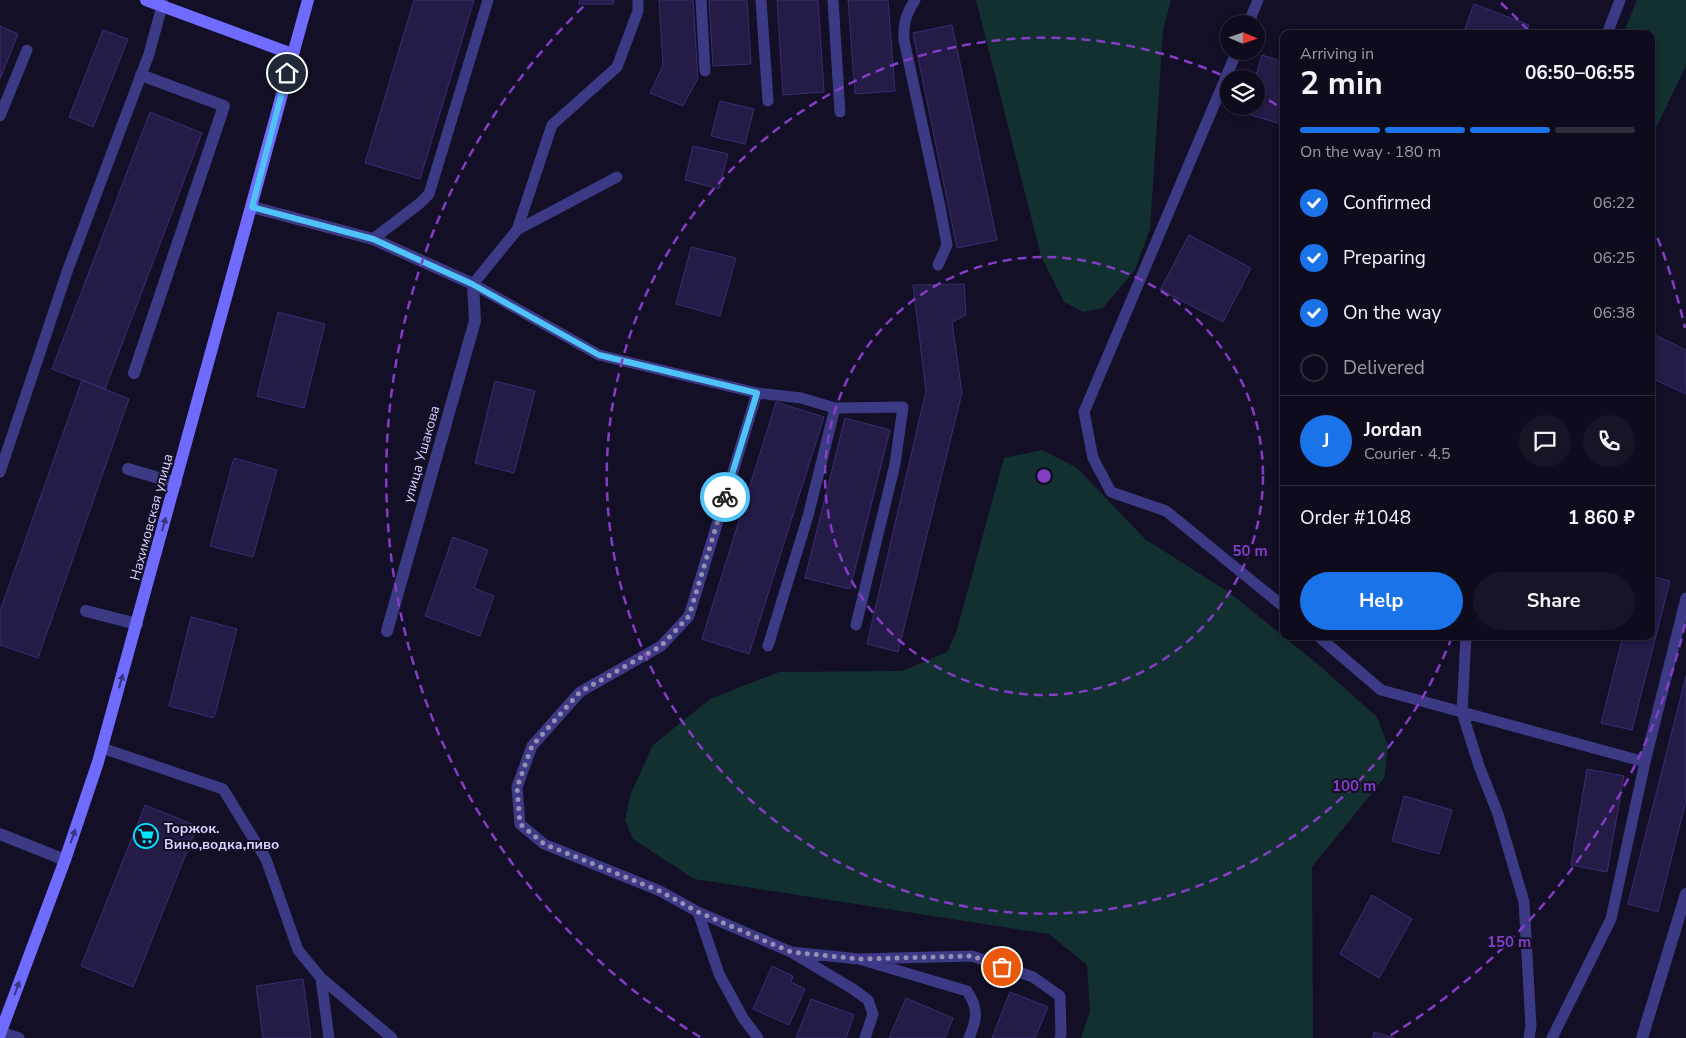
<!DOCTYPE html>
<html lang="en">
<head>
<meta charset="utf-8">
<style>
	:root { --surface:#0e0b1c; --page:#171425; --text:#f1f3f6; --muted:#9b9ba3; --line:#2e2b3b; --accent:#1a73e8 }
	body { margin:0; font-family:"Nunito Sans",sans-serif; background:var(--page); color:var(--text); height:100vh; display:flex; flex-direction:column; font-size:19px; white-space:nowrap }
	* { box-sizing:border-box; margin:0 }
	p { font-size:16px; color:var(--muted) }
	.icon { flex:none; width:28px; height:28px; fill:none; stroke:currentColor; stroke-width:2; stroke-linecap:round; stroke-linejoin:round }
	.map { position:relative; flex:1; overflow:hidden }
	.sheet { position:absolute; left:1280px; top:30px; width:375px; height:610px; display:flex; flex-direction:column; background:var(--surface); border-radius:10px; box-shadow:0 2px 8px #0003,0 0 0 1px var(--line) }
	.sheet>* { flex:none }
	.needle { width:32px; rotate:92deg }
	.fabs { position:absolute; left:1220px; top:15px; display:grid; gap:10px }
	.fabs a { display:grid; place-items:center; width:45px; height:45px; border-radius:50%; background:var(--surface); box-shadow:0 2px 8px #0003,0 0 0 1px var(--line); font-size:25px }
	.pin { position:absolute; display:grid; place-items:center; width:42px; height:42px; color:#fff; margin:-21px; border:2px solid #fff; border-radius:50%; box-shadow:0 1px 5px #0007 }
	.courier { position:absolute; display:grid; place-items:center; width:50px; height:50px; margin:-25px; border:4px solid #4fc3f7; border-radius:50%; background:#fff; color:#222; box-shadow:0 1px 6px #0007 }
	.head em { font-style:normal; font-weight:700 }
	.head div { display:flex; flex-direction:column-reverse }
	.head { display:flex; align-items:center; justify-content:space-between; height:85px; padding:0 20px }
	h1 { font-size:32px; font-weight:700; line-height:38px }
	.bar { display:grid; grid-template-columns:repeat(4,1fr); gap:8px 5px; align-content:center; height:60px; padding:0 20px }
	.bar i { height:6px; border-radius:4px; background:var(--line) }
	.bar .on { background:var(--accent) }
	.bar p { grid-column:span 4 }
	.line { display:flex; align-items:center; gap:12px; padding:0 20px; border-top:1px solid var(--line) }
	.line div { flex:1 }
	.round { display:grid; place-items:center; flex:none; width:52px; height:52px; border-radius:26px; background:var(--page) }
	ol { padding:0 20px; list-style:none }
	li { display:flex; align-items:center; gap:15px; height:55px }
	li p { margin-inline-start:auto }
	li .icon { padding:5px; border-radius:50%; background:var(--accent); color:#fff; stroke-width:4 }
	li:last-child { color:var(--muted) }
	li i { width:28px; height:28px; border:2px solid var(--line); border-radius:50% }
	.cta { display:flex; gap:10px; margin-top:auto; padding:10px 20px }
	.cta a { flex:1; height:58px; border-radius:30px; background:var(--accent); color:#fff; font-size:20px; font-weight:700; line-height:58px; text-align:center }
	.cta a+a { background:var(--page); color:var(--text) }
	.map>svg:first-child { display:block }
	.green { fill:#12302f }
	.building { fill:#241b47; stroke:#3b2d73 }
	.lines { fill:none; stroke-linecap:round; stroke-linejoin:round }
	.service { stroke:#3d3a85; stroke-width:11 }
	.minor { stroke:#3d3a85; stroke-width:12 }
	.secondary { stroke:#6f6bff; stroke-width:12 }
	.oneway { fill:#38347d }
	.done { stroke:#948fb3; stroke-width:5; stroke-dasharray:0 9 }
	.route { stroke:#4fc3f7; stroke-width:6 }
	.ring { fill:none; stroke:#843dc5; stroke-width:2.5; stroke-dasharray:9 6 }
	.labels { text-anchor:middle; stroke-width:4; stroke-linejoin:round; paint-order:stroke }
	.street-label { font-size:14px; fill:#d9d4ff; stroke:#130f26 }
	.poi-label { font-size:14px; font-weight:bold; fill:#d9d4ff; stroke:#130f26; text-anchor:start }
	.centre { fill:#843dc5; stroke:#130f26; stroke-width:2.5 }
	.ring-label { font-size:15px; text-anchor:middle; font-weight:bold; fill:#843dc5; stroke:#130f26; stroke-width:4; stroke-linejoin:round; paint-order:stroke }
</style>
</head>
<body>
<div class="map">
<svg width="1686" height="1038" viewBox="0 0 1686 1038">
	<rect width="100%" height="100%" fill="#130f26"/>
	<path class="green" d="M 976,0 L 1171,0 L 1163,31 L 1150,229 L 1135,270 L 1103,308 L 1083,312 L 1064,302 L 1041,256 Z
		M 1637,0 L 1686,0 L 1686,66 L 1655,130 L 1651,134 L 1651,34 L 1623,34 Z
		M 1042,450 L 1077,468 L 1145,539 L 1230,593 L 1320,666 L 1377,717 L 1388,746 L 1384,778 L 1312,867 L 1313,1038 L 1081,1038 L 1090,1011 L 1087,965 L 1049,934 L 694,879 L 633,839 L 625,820 L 631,793 L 653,745 L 710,699 L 779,672 L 902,671 L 947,652 L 957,630 L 1004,458 Z"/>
	<path class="building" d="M 414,0 L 474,0 L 420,179 L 365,163 Z
		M 579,0 L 614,0 L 613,4 L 579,4 Z
		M 659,0 L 693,0 L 698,78 L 683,106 L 650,93 L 663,65 Z
		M 709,0 L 747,0 L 751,64 L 713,66 Z
		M 777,0 L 818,0 L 824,92 L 783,95 Z
		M 848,0 L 888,0 L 895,91 L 855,94 Z
		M 1474,4 L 1529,25 L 1526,34 L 1463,34 Z
		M 952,25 L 997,240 L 957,248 L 913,33 Z
		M 0,26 L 18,34 L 0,79 Z
		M 103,30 L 128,39 L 93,127 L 69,117 Z
		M 1262,55 L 1284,62 L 1284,125 L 1244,113 L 1246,106 L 1256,106 L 1256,79 L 1255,79 Z
		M 720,101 L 754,109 L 745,144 L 711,136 Z
		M 150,112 L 202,133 L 105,389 L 52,369 Z
		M 693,146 L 728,154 L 719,189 L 685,180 Z
		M 1189,235 L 1251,268 L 1223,322 L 1160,290 Z
		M 691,247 L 736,258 L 720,316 L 676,304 Z
		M 964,284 L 966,315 L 952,322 L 962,393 L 898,652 L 867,644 L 926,391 L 913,285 Z
		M 278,312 L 325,324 L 304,408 L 257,396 Z
		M 1653,334 L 1686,350 L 1686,394 L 1651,378 L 1651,338 Z
		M 82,380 L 129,399 L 38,658 L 0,645 L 0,611 Z
		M 495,381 L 535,391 L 514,473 L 475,463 Z
		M 776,402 L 824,417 L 749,654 L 702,639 Z
		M 845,418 L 890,430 L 850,589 L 805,578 Z
		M 234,458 L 277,470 L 253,557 L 210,546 Z
		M 453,537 L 488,550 L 474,588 L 494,596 L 480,636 L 425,616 Z
		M 1651,576 L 1670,581 L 1632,730 L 1601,723 L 1623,636 L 1651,636 Z
		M 191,617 L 237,629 L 214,718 L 169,706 Z
		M 1686,676 L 1686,801 L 1658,912 L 1628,904 Z
		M 1587,769 L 1624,776 L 1607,872 L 1571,865 Z
		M 1404,796 L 1452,810 L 1439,854 L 1392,841 Z
		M 145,805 L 197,826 L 133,987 L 81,966 Z
		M 1372,895 L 1412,919 L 1379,978 L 1340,954 Z
		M 772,966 L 793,976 L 791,982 L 805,989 L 789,1025 L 753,1009 Z
		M 303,979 L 311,1038 L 263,1038 L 256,986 Z
		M 1010,992 L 1048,1007 L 1035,1038 L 992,1038 Z
		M 906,998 L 953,1018 L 945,1038 L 889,1038 Z
		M 811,999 L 854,1015 L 846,1038 L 796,1038 Z
		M 1374,1032 L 1395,1038 L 1373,1038 Z"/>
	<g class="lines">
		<path class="service" d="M 638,0 L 638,11 L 617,67 L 552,125 L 517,230 L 473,284 L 599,355 L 757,393 L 801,398 L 835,408 L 903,407 L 895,464 L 856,625
			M 701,0 L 705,71
			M 761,0 L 768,101
			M 833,0 L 840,112
			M 915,0 C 906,14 903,24 904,40 L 940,207 L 947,245 L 938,265
			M 1248,24 L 1258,0
			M 1607,34 L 1620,0
			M 1237,51 L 1084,412 L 1093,458 L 1111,492 L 1166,511 L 1284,607
			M 0,116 L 27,50
			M 517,230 L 617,177
			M 373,239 L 419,204 L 429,194 L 488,0
			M 757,393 L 689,616 L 661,646 L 580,692 L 532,746 L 517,787 L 520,824 L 544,844 L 660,891 L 698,912 L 719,974 L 743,1018 L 758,1038
			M 0,472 L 68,269 L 149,54 L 162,6 L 162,0
			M 1318,636 L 1381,690 L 1645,762
			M 1466,636 L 1462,712 L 1479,766 L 1498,814 L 1524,902 L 1531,1026 L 1529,1038
			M 768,646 L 808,516 L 835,408
			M 102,748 L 223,789 L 266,859 L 298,950 L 321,978 L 392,1038
			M 698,912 L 791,952 L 853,989 L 868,1000 L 873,1014 L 865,1038
			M 791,952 L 859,959 L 967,991 C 979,1009 977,1019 969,1038
			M 859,959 L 972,956 L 1033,977 L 1060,996 L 1061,1034 L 1060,1038
			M 321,978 L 329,1038
			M 1,1032 L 19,1038
			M 1552,1038 L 1611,919 L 1645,762 L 1686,598"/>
		<path class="minor" d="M 252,207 L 373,239 L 473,284 L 475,321 L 387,631
			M 134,373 L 224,106 L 141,75
			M 128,469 L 176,483
			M 86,611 L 137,624
			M 0,834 L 65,860
			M 1642,1038 L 1686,894"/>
		<path class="secondary" d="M 146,0 L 292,54
			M 0,1034 L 65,860 L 98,762 L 308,0"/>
	</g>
	<defs><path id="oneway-solid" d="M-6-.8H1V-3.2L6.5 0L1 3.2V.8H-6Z" transform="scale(1.25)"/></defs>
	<g class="oneway">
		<use href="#oneway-solid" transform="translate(164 524) rotate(-75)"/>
		<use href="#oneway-solid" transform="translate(121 681) rotate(-74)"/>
		<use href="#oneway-solid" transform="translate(73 836) rotate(-71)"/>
		<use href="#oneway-solid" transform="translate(17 988) rotate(-70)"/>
	</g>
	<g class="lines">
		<path class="done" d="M 725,497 L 689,616 L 661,646 L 580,692 L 532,746 L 517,787 L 520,824 L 544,844 L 660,891 L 698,912 L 791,952 L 859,959 L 972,956 L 1002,967"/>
		<path class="route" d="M 287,73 L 252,207 L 373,239 L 472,284 L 599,355 L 757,393 L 725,497"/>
	</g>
	<g class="ring">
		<circle cx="1044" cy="476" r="219"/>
		<path d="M1452 637A438 438 0 1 1 1226 77M1256 93A438 438 0 0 1 1283 109"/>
		<path d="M1685 624A658 658 0 0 1 1388 1037M700 1037A658 658 0 0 1 587 3M1501 3A658 658 0 0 1 1529 31M1652 224A658 658 0 0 1 1685 328"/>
	</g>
	<defs>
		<symbol id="supermarket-ring" viewBox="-11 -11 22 22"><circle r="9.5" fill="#130f26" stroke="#00e5ff" stroke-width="1.5"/><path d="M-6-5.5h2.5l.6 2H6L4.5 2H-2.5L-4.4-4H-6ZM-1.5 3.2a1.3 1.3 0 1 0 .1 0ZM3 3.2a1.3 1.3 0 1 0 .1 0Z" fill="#00e5ff"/></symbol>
	</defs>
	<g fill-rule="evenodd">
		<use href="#supermarket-ring" x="132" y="822" width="28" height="28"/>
	</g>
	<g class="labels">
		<g class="street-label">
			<text transform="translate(421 454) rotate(-74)" y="5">улица Ушакова</text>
			<text transform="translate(151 517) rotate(-75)" y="5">Нахимовская улица</text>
		</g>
		<g class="poi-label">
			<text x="164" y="833">Торжок.<tspan x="164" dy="16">Вино,водка,пиво</tspan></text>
		</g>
	</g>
	<circle cx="1044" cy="476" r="8" class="centre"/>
	<g class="ring-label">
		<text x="1250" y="556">50 m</text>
		<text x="1354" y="791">100 m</text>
		<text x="1509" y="947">150 m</text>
	</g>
</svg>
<div class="fabs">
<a><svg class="needle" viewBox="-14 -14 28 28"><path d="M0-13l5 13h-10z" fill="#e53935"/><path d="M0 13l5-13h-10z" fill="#9b9ba3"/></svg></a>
<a><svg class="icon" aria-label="layers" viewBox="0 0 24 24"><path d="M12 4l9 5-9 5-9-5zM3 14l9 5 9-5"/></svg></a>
</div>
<div class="pin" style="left:1002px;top:967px;background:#ea580c"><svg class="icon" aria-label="bag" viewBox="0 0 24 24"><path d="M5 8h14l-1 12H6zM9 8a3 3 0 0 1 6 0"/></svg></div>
<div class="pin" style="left:287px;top:73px;background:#1f2937"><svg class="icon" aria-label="home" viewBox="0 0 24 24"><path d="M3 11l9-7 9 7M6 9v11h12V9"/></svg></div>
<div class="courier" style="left:725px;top:497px"><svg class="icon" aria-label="bike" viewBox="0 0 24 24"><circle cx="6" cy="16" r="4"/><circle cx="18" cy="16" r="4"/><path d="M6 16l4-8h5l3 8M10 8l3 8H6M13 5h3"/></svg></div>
<section class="sheet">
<div class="head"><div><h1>2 min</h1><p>Arriving in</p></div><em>06:50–06:55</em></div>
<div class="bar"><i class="on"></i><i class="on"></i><i class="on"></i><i></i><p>On the way · 180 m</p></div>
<ol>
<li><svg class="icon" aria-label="check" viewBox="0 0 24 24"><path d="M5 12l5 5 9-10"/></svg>Confirmed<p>06:22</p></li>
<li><svg class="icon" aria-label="check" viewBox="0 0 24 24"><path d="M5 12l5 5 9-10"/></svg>Preparing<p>06:25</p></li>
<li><svg class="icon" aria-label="check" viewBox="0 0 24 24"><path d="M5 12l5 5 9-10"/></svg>On the way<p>06:38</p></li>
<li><i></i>Delivered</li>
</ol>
<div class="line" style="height:90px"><b class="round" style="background:var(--accent);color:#fff">J</b><div><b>Jordan</b><p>Courier · 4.5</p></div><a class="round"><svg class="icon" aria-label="chat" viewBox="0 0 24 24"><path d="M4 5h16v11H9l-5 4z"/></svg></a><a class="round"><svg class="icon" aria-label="phone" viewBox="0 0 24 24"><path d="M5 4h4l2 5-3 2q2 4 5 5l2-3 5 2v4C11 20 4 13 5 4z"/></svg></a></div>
<div class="line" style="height:65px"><div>Order #1048</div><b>1 860 ₽</b></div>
<div class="cta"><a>Help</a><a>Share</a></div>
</section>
</div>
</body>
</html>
